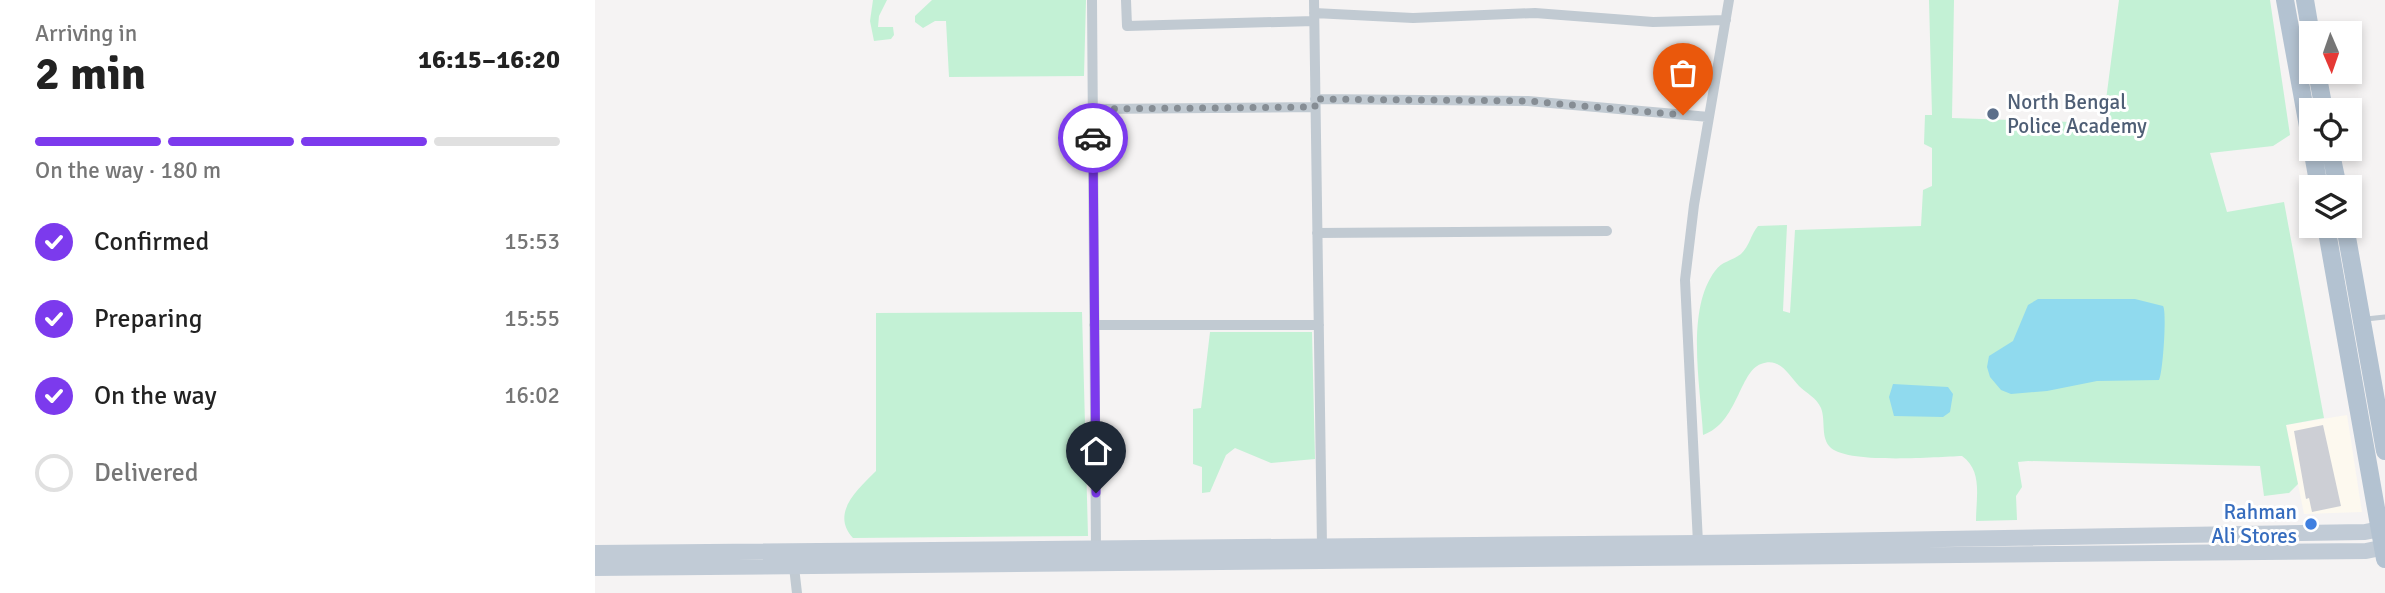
<!DOCTYPE html>
<html lang="en">
<head>
<meta charset="utf-8">
<style>
	:root { --surface:#fff; --page:#f6f6f6; --text:#222; --muted:#767676; --line:#e0e0e0; --accent:#7c3aed }
	body { margin:0; font-family:Signika,sans-serif; background:var(--page); color:var(--text); height:100vh; display:flex; flex-direction:column; font-size:26px; white-space:nowrap }
	* { box-sizing:border-box; margin:0 }
	p { font-size:23px; color:var(--muted) }
	.icon { flex:none; width:38px; height:38px; fill:none; stroke:currentColor; stroke-width:2; stroke-linecap:round; stroke-linejoin:round }
	.map { position:relative; flex:1; overflow:hidden }
	.drawer { display:flex; flex-direction:column; background:var(--surface); width:595px }
	.drawer>* { flex:none }
	.needle { width:46px; rotate:178deg }
	.controls { position:absolute; left:1704px; top:21px; display:grid; gap:14px }
	.controls a { display:grid; place-items:center; width:63px; height:63px; border-radius:0px; background:var(--surface); box-shadow:0 4px 10px #0003; font-size:35px }
	.pin { position:absolute; display:grid; place-items:center; width:60px; height:60px; color:#fff; margin:-72px -30px; border-radius:50% 50% 50% 0; rotate:-45deg; box-shadow:0 0 7px #0007 }
	.pin .icon { rotate:45deg }
	.courier { position:absolute; display:grid; place-items:center; width:70px; height:70px; margin:-35px; border:5px solid #7c3aed; border-radius:50%; background:#fff; color:#222; box-shadow:0 2px 9px #0007 }
	.summary em { font-style:normal; font-weight:700 }
	.summary div { display:flex; flex-direction:column-reverse }
	.summary { display:flex; align-items:center; justify-content:space-between; height:119px; padding:0 35px }
	h1 { font-size:46px; font-weight:700; line-height:52px }
	.bar { display:grid; grid-template-columns:repeat(4,1fr); gap:10px 7px; align-content:center; height:84px; padding:0 35px }
	.bar i { height:9px; border-radius:5px; background:var(--line) }
	.bar .on { background:var(--accent) }
	.bar p { grid-column:span 4 }
	ol { padding:0 35px; list-style:none }
	li { display:flex; align-items:center; gap:21px; height:77px }
	li p { margin-inline-start:auto }
	li .icon { padding:7px; border-radius:50%; background:var(--accent); color:#fff; stroke-width:4 }
	li:last-child { color:var(--muted) }
	li i { width:38px; height:38px; border:4px solid var(--line); border-radius:50% }
	main { display:flex; flex:1; min-height:0 }
	.map>svg:first-child { display:block }
	.commercial { fill:#fdf9ef }
	.green { fill:#c3f1d5 }
	.water { fill:#90daee }
	.building { fill:#cdcfd5 }
	.lines { fill:none; stroke-linecap:round; stroke-linejoin:round }
	.lane { stroke:#c1cad2; stroke-width:5 }
	.street { stroke:#c1cad2; stroke-width:10 }
	.secondary { stroke:#c1cbd6; stroke-width:16 }
	.primary { stroke:#b3c2d1; stroke-width:18 }
	.done { stroke:#868d94; stroke-width:7; stroke-dasharray:0 12.6 }
	.route { stroke:#7c3aed; stroke-width:9 }
	.service-dot { fill:#5c6f8a; stroke:#fff; stroke-width:2.5 }
	.shop-dot { fill:#3f7fe0; stroke:#fff; stroke-width:2.5 }
	.labels { text-anchor:middle; stroke-width:6; stroke-linejoin:round; paint-order:stroke }
	.service-label { font-size:21px; fill:#4e5e75; stroke:#fff; text-anchor:start }
	.shop-label { font-size:21px; fill:#366cbe; stroke:#fff; text-anchor:end }
</style>
</head>
<body>
<main>
<section class="drawer">
<div class="summary"><div><h1>2 min</h1><p>Arriving in</p></div><em>16:15–16:20</em></div>
<div class="bar"><i class="on"></i><i class="on"></i><i class="on"></i><i></i><p>On the way · 180 m</p></div>
<ol>
<li><svg class="icon" aria-label="check" viewBox="0 0 24 24"><path d="M5 12l5 5 9-10"/></svg>Confirmed<p>15:53</p></li>
<li><svg class="icon" aria-label="check" viewBox="0 0 24 24"><path d="M5 12l5 5 9-10"/></svg>Preparing<p>15:55</p></li>
<li><svg class="icon" aria-label="check" viewBox="0 0 24 24"><path d="M5 12l5 5 9-10"/></svg>On the way<p>16:02</p></li>
<li><i></i>Delivered</li>
</ol>
</section>
<div class="map">
<svg width="1790" height="593" viewBox="0 0 1790 593">
	<rect width="100%" height="100%" fill="#f5f3f3"/>
	<path class="commercial" d="M 1752,415 L 1767,512 L 1709,514 L 1691,425 Z"/>
	<path class="green" d="M 278,0 L 292,0 L 284,16 L 283,27 L 298,27 L 299,35 L 296,39 L 279,41 L 275,21 Z
		M 337,0 L 491,0 L 489,76 L 354,77 L 351,21 L 340,21 L 328,28 L 320,22 L 320,16 Z
		M 1334,0 L 1359,0 L 1357,118 L 1508,123 L 1524,0 L 1675,0 L 1695,135 L 1678,146 L 1615,153 L 1632,212 L 1689,202 L 1729,418 L 1691,425 L 1703,484 L 1694,493 L 1669,496 L 1665,466 L 1433,461 L 1423,462 L 1427,487 L 1421,496 L 1422,520 L 1381,521 C 1381,497 1388,471 1367,456 C 1340,457 1255,464 1236,448 C 1225,438 1231,421 1226,408 C 1221,397 1212,394 1204,386 C 1193,374 1185,357 1166,364 C 1144,372 1143,423 1108,435 C 1106,388 1090,311 1120,271 C 1127,261 1137,261 1146,254 C 1154,247 1156,234 1163,226 L 1192,225 L 1188,311 L 1195,313 L 1200,230 L 1326,226 L 1328,190 L 1337,186 L 1337,148 L 1329,144 L 1330,115 L 1337,115 Z
		M 487,312 L 493,536 L 258,538 C 235,513 263,489 281,471 L 281,313 Z
		M 615,332 L 717,332 L 720,459 L 676,463 L 640,448 L 631,455 L 615,492 L 607,493 L 607,467 L 598,464 L 598,409 L 606,408 Z"/>
	<path class="water" d="M 1443,299 L 1540,299 L 1568,306 C 1572,311 1568,373 1564,380 L 1502,381 L 1452,391 L 1416,394 L 1406,390 L 1395,377 L 1392,367 L 1394,356 L 1418,341 L 1433,305 Z
		M 1298,384 L 1353,387 L 1358,394 L 1355,412 L 1348,417 L 1299,416 L 1294,397 Z"/>
	<path class="building" d="M 1728,425 L 1746,506 L 1717,512 L 1714,498 L 1711,499 L 1699,431 Z"/>
	<g class="lines">
		<path class="lane" d="M 1771,319 L 1790,317"/>
		<path class="street" d="M 497,0 L 501,548
			M 531,0 L 532,26 L 719,21
			M 719,0 L 727,546
			M 719,13 L 818,18 L 940,13 L 1058,22 L 1131,20
			M 720,99 L 933,101 L 1114,117
			M 498,109 L 720,107
			M 722,233 L 1012,231
			M 499,325 L 724,325
			M 1103,543 L 1090,280 L 1099,205 L 1134,0
			M 199,567 L 202,593"/>
		<path class="secondary" d="M 0,553 L 1103,543 L 1770,532 L 1790,528
			M 0,568 L 1771,551 L 1790,547"/>
		<path class="primary" d="M 1690,0 L 1724,187
			M 1710,0 L 1717,41
			M 1722,72 L 1729,110
			M 1735,149 L 1743,187
			M 1731,226 L 1790,559
			M 1750,226 L 1790,451"/>
	</g>
	<g class="lines">
		<path class="done" d="M 498,138 L 498,109 L 720,107 L 720,99 L 933,101 L 1088,115"/>
		<path class="route" d="M 498,138 L 501,493"/>
	</g>
	<circle class="service-dot" cx="1398" cy="114" r="7"/>
	<circle class="shop-dot" cx="1716" cy="524" r="7"/>
	<g class="labels">
		<g class="service-label">
			<text x="1412" y="109">North Bengal<tspan x="1412" dy="24">Police Academy</tspan></text>
		</g>
		<g class="shop-label">
			<text x="1702" y="519">Rahman<tspan x="1702" dy="24">Ali Stores</tspan></text>
		</g>
	</g>
</svg>
<div class="controls">
<a><svg class="needle" viewBox="-14 -14 28 28"><path d="M0-13l5 13h-10z" fill="#e53935"/><path d="M0 13l5-13h-10z" fill="#767676"/></svg></a>
<a><svg class="icon" aria-label="locate" viewBox="0 0 24 24"><circle cx="12" cy="12" r="6"/><path d="M12 2v4M12 18v4M2 12h4M18 12h4"/></svg></a>
<a><svg class="icon" aria-label="layers" viewBox="0 0 24 24"><path d="M12 4l9 5-9 5-9-5zM3 14l9 5 9-5"/></svg></a>
</div>
<div class="pin" style="left:1088px;top:115px;background:#ea580c"><svg class="icon" aria-label="bag" viewBox="0 0 24 24"><path d="M5 8h14l-1 12H6zM9 8a3 3 0 0 1 6 0"/></svg></div>
<div class="pin" style="left:501px;top:493px;background:#1f2937"><svg class="icon" aria-label="home" viewBox="0 0 24 24"><path d="M3 11l9-7 9 7M6 9v11h12V9"/></svg></div>
<div class="courier" style="left:498px;top:138px"><svg class="icon" aria-label="car" viewBox="0 0 24 24"><path d="M5 17H2v-5l4-1 3-4h7l3 4 3 1v5h-3M9 17h6M6 11h13"/><circle cx="7" cy="17" r="2"/><circle cx="17" cy="17" r="2"/></svg></div>
</div>
</main>
</body>
</html>
